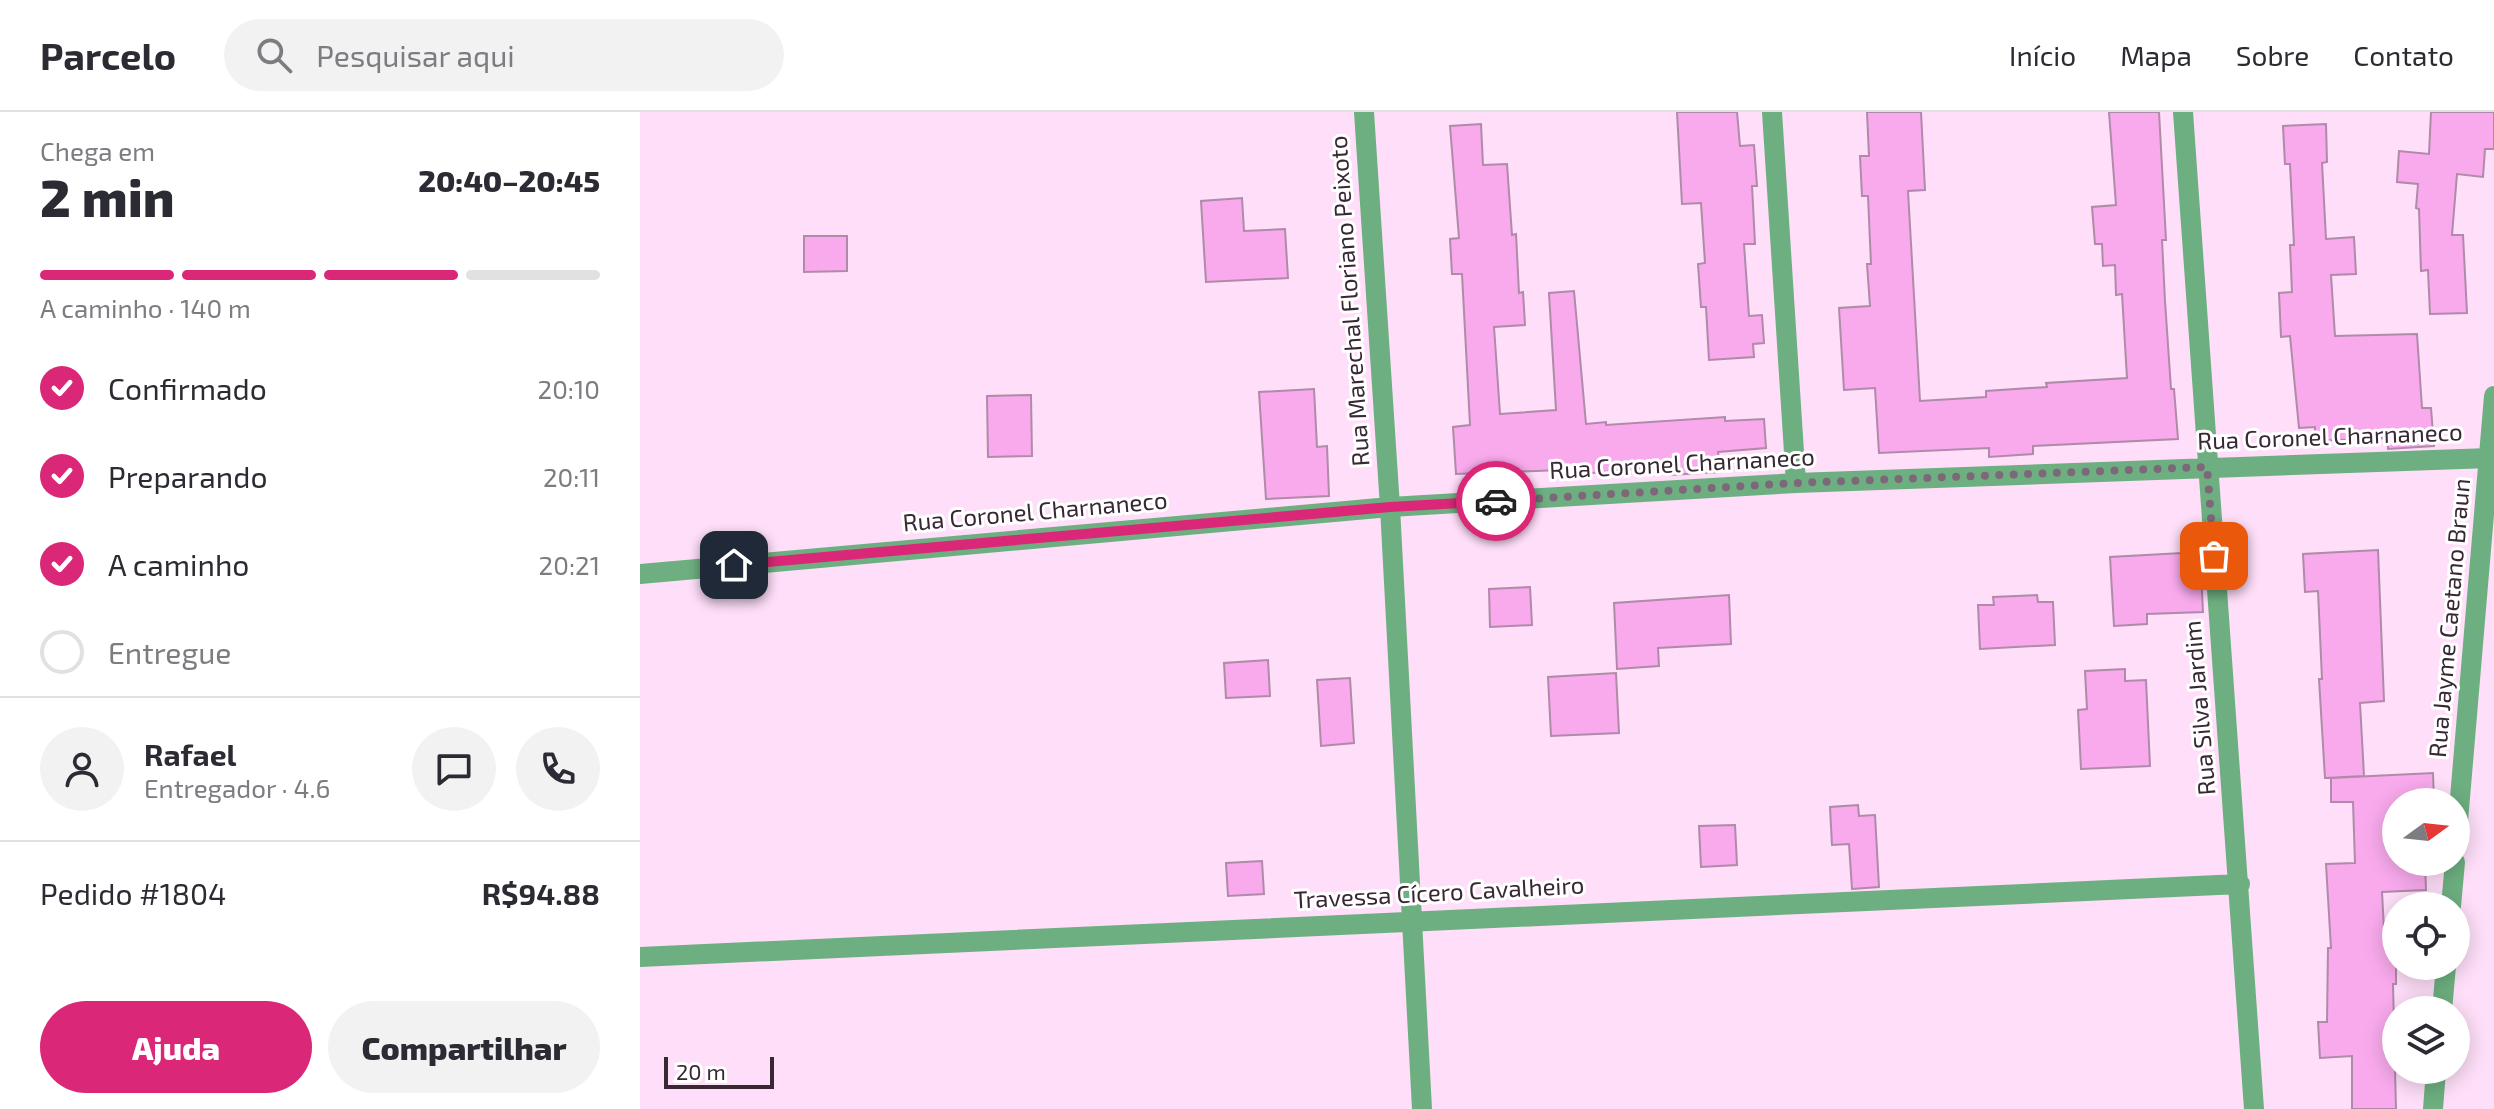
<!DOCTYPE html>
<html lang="pt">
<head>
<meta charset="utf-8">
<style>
	:root { --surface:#fff; --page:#f2f2f3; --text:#2b2b33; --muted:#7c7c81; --line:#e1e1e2; --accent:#db2777 }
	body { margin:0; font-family:"Exo 2",sans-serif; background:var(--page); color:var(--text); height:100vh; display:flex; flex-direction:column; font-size:30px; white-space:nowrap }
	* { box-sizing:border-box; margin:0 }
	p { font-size:26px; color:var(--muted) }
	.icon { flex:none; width:44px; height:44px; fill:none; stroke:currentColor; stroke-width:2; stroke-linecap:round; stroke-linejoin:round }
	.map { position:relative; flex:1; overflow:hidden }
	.drawer { display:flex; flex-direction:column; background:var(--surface); width:640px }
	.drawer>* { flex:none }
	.needle { width:52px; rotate:75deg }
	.fabs { position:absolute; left:1742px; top:676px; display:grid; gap:16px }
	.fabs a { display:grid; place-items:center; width:88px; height:88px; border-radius:50%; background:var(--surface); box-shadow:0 4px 20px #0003; font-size:40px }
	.scale { position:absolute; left:24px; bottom:20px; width:110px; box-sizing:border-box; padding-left:8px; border:4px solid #372834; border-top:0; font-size:22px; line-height:28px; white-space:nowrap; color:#372834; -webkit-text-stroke:6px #fff; paint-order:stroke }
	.pin { position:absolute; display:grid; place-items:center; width:68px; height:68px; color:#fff; margin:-34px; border-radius:16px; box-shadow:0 4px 12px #0006 }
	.courier { position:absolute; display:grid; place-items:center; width:80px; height:80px; margin:-40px; border:6px solid #db2777; border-radius:50%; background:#fff; color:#222; box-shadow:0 2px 10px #0007 }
	.summary em { font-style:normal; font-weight:800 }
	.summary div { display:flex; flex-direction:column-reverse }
	.summary { display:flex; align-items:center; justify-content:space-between; height:136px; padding:0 40px }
	h1 { font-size:52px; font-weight:800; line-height:60px }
	.bar { display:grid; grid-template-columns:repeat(4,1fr); gap:12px 8px; align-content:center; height:96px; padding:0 40px }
	.bar i { height:10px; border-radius:6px; background:var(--line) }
	.bar .on { background:var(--accent) }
	.bar p { grid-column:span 4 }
	.line { display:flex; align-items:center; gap:20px; padding:0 40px; border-top:2px solid var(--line) }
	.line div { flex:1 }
	.round { display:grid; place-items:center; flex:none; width:84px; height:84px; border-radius:42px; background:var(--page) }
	ol { padding:0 40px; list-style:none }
	li { display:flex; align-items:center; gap:24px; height:88px }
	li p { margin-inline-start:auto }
	li .icon { padding:8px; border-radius:50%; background:var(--accent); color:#fff; stroke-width:4 }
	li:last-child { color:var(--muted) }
	li i { width:44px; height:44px; border:4px solid var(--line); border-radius:50% }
	.action { display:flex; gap:16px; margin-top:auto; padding:16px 40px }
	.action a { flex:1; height:92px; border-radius:48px; background:var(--accent); color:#fff; font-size:32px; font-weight:800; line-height:92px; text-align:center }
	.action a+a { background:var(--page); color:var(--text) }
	header { display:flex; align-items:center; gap:48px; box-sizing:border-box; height:112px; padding:0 40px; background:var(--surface); border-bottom:2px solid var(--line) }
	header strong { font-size:38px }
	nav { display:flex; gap:44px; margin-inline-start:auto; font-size:28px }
	.search { width:560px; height:72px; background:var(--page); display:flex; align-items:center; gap:20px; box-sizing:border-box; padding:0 28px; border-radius:44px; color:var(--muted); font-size:30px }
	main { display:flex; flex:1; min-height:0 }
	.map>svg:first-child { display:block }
	.building { fill:#f9aaed; stroke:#af8aa9; stroke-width:2 }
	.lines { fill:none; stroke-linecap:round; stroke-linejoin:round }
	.minor { stroke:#6daf80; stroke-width:20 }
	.tertiary { stroke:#6daf80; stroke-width:20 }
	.done { stroke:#7d6879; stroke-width:8; stroke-dasharray:0 14.4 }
	.route { stroke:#db2777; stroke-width:10 }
	.labels { text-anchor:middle; stroke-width:6; stroke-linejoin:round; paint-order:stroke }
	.street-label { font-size:24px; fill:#372834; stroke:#fff }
</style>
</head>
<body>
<header>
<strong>Parcelo</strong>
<div class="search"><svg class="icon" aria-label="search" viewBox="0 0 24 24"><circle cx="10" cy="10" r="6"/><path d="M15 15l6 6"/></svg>Pesquisar aqui</div>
<nav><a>Início</a><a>Mapa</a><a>Sobre</a><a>Contato</a></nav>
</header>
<main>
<section class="drawer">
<div class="summary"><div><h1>2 min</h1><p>Chega em</p></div><em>20:40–20:45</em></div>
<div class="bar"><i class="on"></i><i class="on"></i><i class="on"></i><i></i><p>A caminho · 140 m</p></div>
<ol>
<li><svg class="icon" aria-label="check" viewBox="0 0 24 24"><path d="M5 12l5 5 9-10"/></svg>Confirmado<p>20:10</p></li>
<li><svg class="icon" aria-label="check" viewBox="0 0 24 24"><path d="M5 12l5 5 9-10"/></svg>Preparando<p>20:11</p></li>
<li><svg class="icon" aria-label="check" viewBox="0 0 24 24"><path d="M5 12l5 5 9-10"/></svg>A caminho<p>20:21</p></li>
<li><i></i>Entregue</li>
</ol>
<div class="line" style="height:144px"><a class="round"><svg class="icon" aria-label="person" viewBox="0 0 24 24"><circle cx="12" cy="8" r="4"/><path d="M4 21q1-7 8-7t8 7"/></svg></a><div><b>Rafael</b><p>Entregador · 4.6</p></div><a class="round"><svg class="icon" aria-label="chat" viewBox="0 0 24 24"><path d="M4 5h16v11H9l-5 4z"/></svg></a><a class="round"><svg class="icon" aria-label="phone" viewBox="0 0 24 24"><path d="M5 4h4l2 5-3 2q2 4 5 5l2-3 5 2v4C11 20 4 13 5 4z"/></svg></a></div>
<div class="line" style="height:104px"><div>Pedido #1804</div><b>R$94.88</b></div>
<div class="action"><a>Ajuda</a><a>Compartilhar</a></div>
</section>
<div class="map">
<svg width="1854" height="997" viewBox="0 0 1854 997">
	<rect width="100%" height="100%" fill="#fedef8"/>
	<path class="building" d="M 1037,0 L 1097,0 L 1100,34 L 1114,33 L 1117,74 L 1112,74 L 1115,132 L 1104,132 L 1109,204 L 1122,203 L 1124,231 L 1113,232 L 1114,245 L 1069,248 L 1066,195 L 1061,195 L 1058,152 L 1065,151 L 1061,91 L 1042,92 Z
		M 1227,0 L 1281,0 L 1285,78 L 1268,79 L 1280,289 L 1346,285 L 1346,279 L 1407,275 L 1406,271 L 1487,266 L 1482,182 L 1476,183 L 1475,153 L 1463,154 L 1462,132 L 1455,132 L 1452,95 L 1476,93 L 1469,0 L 1519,0 L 1526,128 L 1522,128 L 1525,189 L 1531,277 L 1534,277 L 1538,327 L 1393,334 L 1393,342 L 1349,345 L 1349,336 L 1239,341 L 1235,276 L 1204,278 L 1199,196 L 1230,194 L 1227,152 L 1231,152 L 1228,84 L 1222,84 L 1220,44 L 1229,44 Z
		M 1791,0 L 1854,0 L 1854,37 L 1845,37 L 1843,65 L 1817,62 L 1812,123 L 1823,123 L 1827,201 L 1790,202 L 1788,158 L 1781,159 L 1779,97 L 1776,96 L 1778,72 L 1757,70 L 1759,39 L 1789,42 Z
		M 841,12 L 843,53 L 867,52 L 872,123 L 876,122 L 879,181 L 883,180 L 885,213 L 854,215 L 860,302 L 916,298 L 909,181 L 934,179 L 946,312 L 966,310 L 966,313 L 1085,305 L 1085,309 L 1124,307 L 1126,336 L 1078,340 L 1080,360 L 1029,363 L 1028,354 L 920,364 L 920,358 L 816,362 L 813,315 L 830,313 L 822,162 L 812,162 L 810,127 L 819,126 L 810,14 Z
		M 1686,12 L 1687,50 L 1682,51 L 1686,127 L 1714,125 L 1716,162 L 1691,163 L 1695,224 L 1777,222 L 1782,296 L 1791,296 L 1794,334 L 1748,337 L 1748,326 L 1675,329 L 1675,315 L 1659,316 L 1650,224 L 1641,225 L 1639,181 L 1652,180 L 1650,133 L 1654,133 L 1650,52 L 1645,52 L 1643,14 Z
		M 602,86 L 604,119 L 645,117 L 648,166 L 566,170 L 561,89 Z
		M 164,124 L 207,124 L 207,159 L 164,160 Z
		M 674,277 L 677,335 L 687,334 L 689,384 L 626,387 L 619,280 Z
		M 391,283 L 392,344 L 348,345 L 347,284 Z
		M 1738,438 L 1744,589 L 1720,591 L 1724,664 L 1685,666 L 1679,567 L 1682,567 L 1678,479 L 1665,480 L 1663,442 Z
		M 1560,440 L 1563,500 L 1507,502 L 1507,512 L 1474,514 L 1470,445 Z
		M 890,475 L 892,513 L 850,515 L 849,477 Z
		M 1089,483 L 1091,532 L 1018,536 L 1019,554 L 977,557 L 974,491 Z
		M 1397,483 L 1398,490 L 1413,490 L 1415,533 L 1340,537 L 1338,493 L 1354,493 L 1353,485 Z
		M 628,548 L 630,584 L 586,586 L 584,551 Z
		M 1485,557 L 1485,569 L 1506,568 L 1510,654 L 1441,657 L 1438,598 L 1447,597 L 1445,559 Z
		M 976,561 L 979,621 L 911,624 L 908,565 Z
		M 710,566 L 714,631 L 681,634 L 677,568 Z
		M 1793,661 L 1794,690 L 1756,690 L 1756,750 L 1785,750 L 1786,778 L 1742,780 L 1745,836 L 1756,836 L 1756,872 L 1753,872 L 1756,997 L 1712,997 L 1712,944 L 1680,946 L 1678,910 L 1687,910 L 1688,836 L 1691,836 L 1686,752 L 1715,751 L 1713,690 L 1691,690 L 1691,666 Z
		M 1218,693 L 1219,704 L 1235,703 L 1239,775 L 1212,777 L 1209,732 L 1192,733 L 1190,695 Z
		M 1095,713 L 1097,753 L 1061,755 L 1059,714 Z
		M 622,749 L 624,782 L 588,784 L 586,751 Z"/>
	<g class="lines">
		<path class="minor" d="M 724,0 L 750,395 L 782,997
			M 1132,0 L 1156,371
			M 1543,0 L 1614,997
			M 0,462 L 750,395 L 1156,371 L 1850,346
			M 0,845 L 1600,772"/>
		<path class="tertiary" d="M 1816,733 L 1854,284
			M 1811,794 L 1815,750
			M 1802,898 L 1806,854
			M 1793,997 L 1796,958"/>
	</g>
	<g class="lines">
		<path class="done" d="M 856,389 L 1156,371 L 1567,355 L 1574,444"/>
		<path class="route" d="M 94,453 L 750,395 L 856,389"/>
	</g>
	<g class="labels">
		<g class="street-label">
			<text transform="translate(710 189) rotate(-94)" y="8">Rua Marechal Floriano Peixoto</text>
			<text transform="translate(1690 325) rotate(-2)" y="8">Rua Coronel Charnaneco</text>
			<text transform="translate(1042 352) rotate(-3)" y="8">Rua Coronel Charnaneco</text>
			<text transform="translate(395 400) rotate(-5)" y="8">Rua Coronel Charnaneco</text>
			<text transform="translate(1810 506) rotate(-85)" y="8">Rua Jayme Caetano Braun</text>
			<text transform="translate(1560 596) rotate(-95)" y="8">Rua Silva Jardim</text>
			<text transform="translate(799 781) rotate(-3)" y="8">Travessa Cícero Cavalheiro</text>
		</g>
	</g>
</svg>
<div class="fabs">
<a><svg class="needle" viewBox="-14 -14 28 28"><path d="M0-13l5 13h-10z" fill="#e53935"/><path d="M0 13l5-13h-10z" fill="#7c7c81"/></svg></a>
<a><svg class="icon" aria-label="locate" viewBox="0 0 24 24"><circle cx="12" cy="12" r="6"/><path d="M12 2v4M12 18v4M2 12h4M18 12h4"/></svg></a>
<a><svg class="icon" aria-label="layers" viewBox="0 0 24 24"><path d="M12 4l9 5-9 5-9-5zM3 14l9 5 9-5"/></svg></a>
</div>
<div class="scale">20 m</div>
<div class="pin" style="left:1574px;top:444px;background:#ea580c"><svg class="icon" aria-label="bag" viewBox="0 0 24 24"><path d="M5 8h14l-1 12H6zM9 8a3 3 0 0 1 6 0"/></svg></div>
<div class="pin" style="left:94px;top:453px;background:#1f2937"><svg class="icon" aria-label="home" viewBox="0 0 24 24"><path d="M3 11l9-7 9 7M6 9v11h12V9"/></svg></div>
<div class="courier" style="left:856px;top:389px"><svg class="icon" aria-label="car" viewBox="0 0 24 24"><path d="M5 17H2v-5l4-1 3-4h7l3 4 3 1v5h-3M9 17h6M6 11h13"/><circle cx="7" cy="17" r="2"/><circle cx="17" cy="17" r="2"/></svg></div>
</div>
</main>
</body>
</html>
